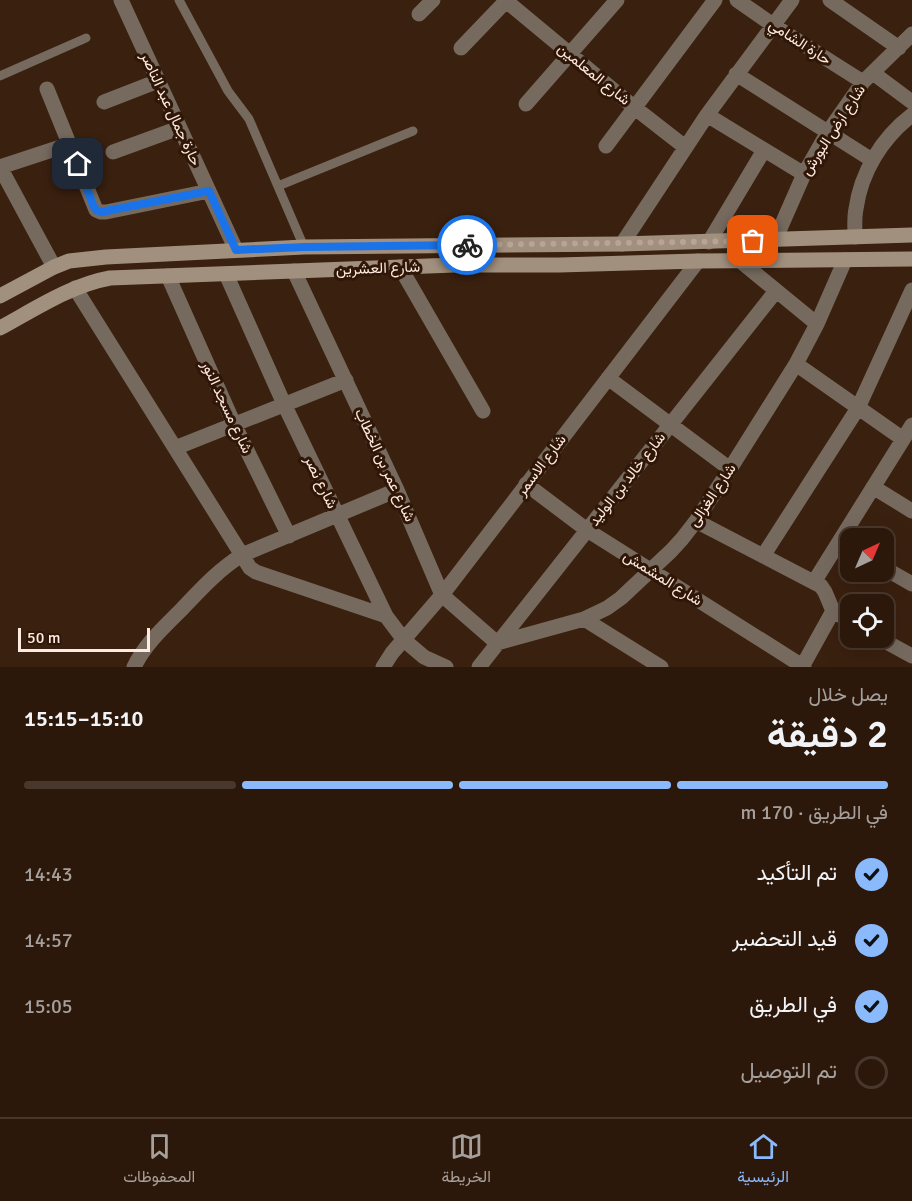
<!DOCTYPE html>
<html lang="ar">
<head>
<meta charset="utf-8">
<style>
	:root { --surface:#2c180b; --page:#382519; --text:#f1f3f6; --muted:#a6a09d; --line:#48372c; --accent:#8bbafc }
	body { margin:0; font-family:Signika,Vazirmatn,sans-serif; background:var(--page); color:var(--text); direction:rtl; height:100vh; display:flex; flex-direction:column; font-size:22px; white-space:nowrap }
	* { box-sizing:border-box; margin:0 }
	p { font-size:20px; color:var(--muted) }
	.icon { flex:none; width:33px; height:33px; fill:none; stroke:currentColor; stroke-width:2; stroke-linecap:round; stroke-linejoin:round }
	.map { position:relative; height:667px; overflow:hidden; direction:ltr }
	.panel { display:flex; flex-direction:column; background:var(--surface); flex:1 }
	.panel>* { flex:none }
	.needle { width:39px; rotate:44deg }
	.tools { position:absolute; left:840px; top:528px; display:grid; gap:12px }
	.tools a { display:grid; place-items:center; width:54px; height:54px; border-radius:12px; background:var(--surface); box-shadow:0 6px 24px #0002,0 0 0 2px var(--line); font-size:30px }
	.scale { position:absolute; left:18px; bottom:15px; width:132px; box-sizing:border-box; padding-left:6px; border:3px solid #fdeae0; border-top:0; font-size:16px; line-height:21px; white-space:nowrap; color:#fdeae0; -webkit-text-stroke:4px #2f1606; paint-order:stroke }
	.pin { position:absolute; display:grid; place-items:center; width:51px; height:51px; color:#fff; margin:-26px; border-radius:12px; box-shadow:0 3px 9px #0006 }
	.courier { position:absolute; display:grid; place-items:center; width:60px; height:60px; margin:-30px; border:4px solid #1a73e8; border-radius:50%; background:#fff; color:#222; box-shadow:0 2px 8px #0007 }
	.summary em { font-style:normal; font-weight:600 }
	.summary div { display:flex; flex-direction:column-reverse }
	.summary { display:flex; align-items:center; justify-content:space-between; height:102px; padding:0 24px }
	h1 { font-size:39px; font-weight:600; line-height:45px }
	.bar { display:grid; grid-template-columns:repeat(4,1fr); gap:9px 6px; align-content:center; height:72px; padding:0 24px }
	.bar i { height:8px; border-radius:4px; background:var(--line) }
	.bar .current { background:var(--accent) }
	.bar p { grid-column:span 4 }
	ol { padding:0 24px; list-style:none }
	li { display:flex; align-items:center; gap:18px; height:66px }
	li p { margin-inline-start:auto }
	li .icon { padding:6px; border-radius:50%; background:var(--accent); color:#111; stroke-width:4 }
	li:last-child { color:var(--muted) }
	li i { width:33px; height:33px; border:3px solid var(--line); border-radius:50% }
	.tabs { display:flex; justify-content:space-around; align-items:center; height:84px; border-top:2px solid var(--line); background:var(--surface); font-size:16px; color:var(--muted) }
	.tabs a { display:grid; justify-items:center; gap:3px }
	.tabs .current { color:var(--accent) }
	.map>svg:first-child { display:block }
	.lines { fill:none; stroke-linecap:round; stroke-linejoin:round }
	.service { stroke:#766a5f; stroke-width:9 }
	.minor { stroke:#766a5f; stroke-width:15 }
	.secondary { stroke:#a2907e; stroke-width:15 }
	.done { stroke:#b9a397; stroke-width:6; stroke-dasharray:0 10.8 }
	.route { stroke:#1a73e8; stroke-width:8 }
	.labels { text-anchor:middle; stroke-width:6; stroke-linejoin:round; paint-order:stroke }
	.street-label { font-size:15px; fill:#fdeae0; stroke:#2f1606 }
</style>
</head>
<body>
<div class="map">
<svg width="912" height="667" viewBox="0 0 912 667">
	<rect width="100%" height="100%" fill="#3a200f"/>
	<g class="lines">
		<path class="service" d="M 179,0 L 228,91 L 249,119 L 304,247
			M 0,76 L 86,38
			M 278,186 L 413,131"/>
		<path class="minor" d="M 121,0 L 236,250
			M 505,0 L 635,108 L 685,147
			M 737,0 L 773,25 L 863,82
			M 830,0 L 899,48
			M 419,14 L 433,0
			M 461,48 L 506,1
			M 873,73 L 912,102
			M 736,74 L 872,160
			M 47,89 L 96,210 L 101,212 L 106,212 L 209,191
			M 104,102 L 158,81
			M 526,104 L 617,0
			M 707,115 L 804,174
			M 606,146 L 715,0
			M 113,152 L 179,128
			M 0,167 L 54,267
			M 0,167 L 70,144
			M 855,237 C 855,228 854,218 856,209 C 861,172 882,138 912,115
			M 775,240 L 804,174 L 828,132 L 863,82 L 912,34
			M 709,242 L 764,150
			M 622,244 L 707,115 L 792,0
			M 739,260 L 817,324
			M 400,267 L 483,411
			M 294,271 L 397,490 L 442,595 L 497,643 L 584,619 L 607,608 L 621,598 L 671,551 L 682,539 L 696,521 L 730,469 L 796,364 L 817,324 L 845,260
			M 226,274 L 284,404 L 386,616 L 404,640 L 424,657 L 446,667
			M 168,276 L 234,424 L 289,536
			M 75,288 L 250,568 L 256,572 L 386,616
			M 796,364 L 903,439
			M 608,378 L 730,469
			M 175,448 L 346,380
			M 526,484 L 587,530 L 804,667
			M 873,487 L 912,511
			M 696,521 L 821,586 L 825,592 L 833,611 L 850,621
			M 763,556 L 858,408 L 912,290
			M 884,568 L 912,584
			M 814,582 L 912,425
			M 584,619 L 661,667
			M 879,638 L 912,656
			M 134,667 C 145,644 164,627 182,609 C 201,589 218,570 242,555 L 397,490
			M 383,667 L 392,653 L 442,595 L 698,261
			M 479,667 L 776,291
			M 802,667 L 833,611"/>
		<path class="secondary" d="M 0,296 L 54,267 L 69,261 L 106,257 L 304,247 L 622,244 L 912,235
			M 0,328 C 35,309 71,285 110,278 L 455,265 L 559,265 L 698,261 L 912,259"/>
	</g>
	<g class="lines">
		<path class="done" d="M 467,245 L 753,241"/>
		<path class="route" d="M 78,164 L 93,205 L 96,210 L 101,212 L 209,191 L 236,250 L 304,247 L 467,245"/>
	</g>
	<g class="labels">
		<g class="street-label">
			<text transform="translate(800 42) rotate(33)" y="5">حارة الشامي</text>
			<text transform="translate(594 74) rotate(39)" y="5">شارع المعلمين</text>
			<text transform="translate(171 109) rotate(65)" y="5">حارة جمال عبد الناصر</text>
			<text transform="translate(833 130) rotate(-57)" y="5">شارع ارض البورش</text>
			<text transform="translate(378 268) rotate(-2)" y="5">شارع العشرين</text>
			<text transform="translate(227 407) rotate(65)" y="5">شارع مسجد النور</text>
			<text transform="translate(385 465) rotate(65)" y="5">شارع عمر بن الخطاب</text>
			<text transform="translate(541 465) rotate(-53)" y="5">شارع الاسمر</text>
			<text transform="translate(627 479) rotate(-52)" y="5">شارع خالد بن الوليد</text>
			<text transform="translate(321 482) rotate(64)" y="5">شارع نصر</text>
			<text transform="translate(712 495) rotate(-56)" y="5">شارع الغزالى</text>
			<text transform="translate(663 578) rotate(32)" y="5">شارع المشمش</text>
		</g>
	</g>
</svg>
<div class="tools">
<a><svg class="needle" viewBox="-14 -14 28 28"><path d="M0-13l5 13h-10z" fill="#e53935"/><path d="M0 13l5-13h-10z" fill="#a6a09d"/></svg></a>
<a><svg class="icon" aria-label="locate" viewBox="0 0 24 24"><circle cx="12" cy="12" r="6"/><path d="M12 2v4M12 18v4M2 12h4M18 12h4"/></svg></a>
</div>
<div class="scale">50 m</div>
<div class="pin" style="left:753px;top:241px;background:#ea580c"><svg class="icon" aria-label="bag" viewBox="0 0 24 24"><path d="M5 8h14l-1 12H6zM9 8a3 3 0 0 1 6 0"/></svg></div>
<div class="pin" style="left:78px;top:164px;background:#1f2937"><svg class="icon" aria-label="home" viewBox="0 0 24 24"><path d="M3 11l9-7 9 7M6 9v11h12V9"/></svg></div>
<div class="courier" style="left:467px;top:245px"><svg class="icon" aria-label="bike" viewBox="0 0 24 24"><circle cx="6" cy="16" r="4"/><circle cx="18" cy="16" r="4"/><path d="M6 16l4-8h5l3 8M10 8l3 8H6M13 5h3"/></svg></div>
</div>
<section class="panel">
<div class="summary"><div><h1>2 دقيقة</h1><p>يصل خلال</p></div><em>15:10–15:15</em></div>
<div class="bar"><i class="current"></i><i class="current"></i><i class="current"></i><i></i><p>في الطريق · 170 m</p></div>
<ol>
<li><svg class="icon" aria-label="check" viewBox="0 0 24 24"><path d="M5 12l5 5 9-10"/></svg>تم التأكيد<p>14:43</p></li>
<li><svg class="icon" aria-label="check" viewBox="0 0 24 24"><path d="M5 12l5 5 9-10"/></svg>قيد التحضير<p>14:57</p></li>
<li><svg class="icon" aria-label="check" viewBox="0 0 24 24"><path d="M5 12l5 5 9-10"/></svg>في الطريق<p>15:05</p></li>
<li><i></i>تم التوصيل</li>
</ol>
</section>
<nav class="tabs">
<a class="current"><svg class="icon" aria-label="home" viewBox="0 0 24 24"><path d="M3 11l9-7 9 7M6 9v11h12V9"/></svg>الرئيسية</a>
<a><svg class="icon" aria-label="map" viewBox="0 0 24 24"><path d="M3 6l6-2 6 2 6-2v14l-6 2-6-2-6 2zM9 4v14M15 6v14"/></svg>الخريطة</a>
<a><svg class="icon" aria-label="saved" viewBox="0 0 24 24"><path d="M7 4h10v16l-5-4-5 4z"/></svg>المحفوظات</a>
</nav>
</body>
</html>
